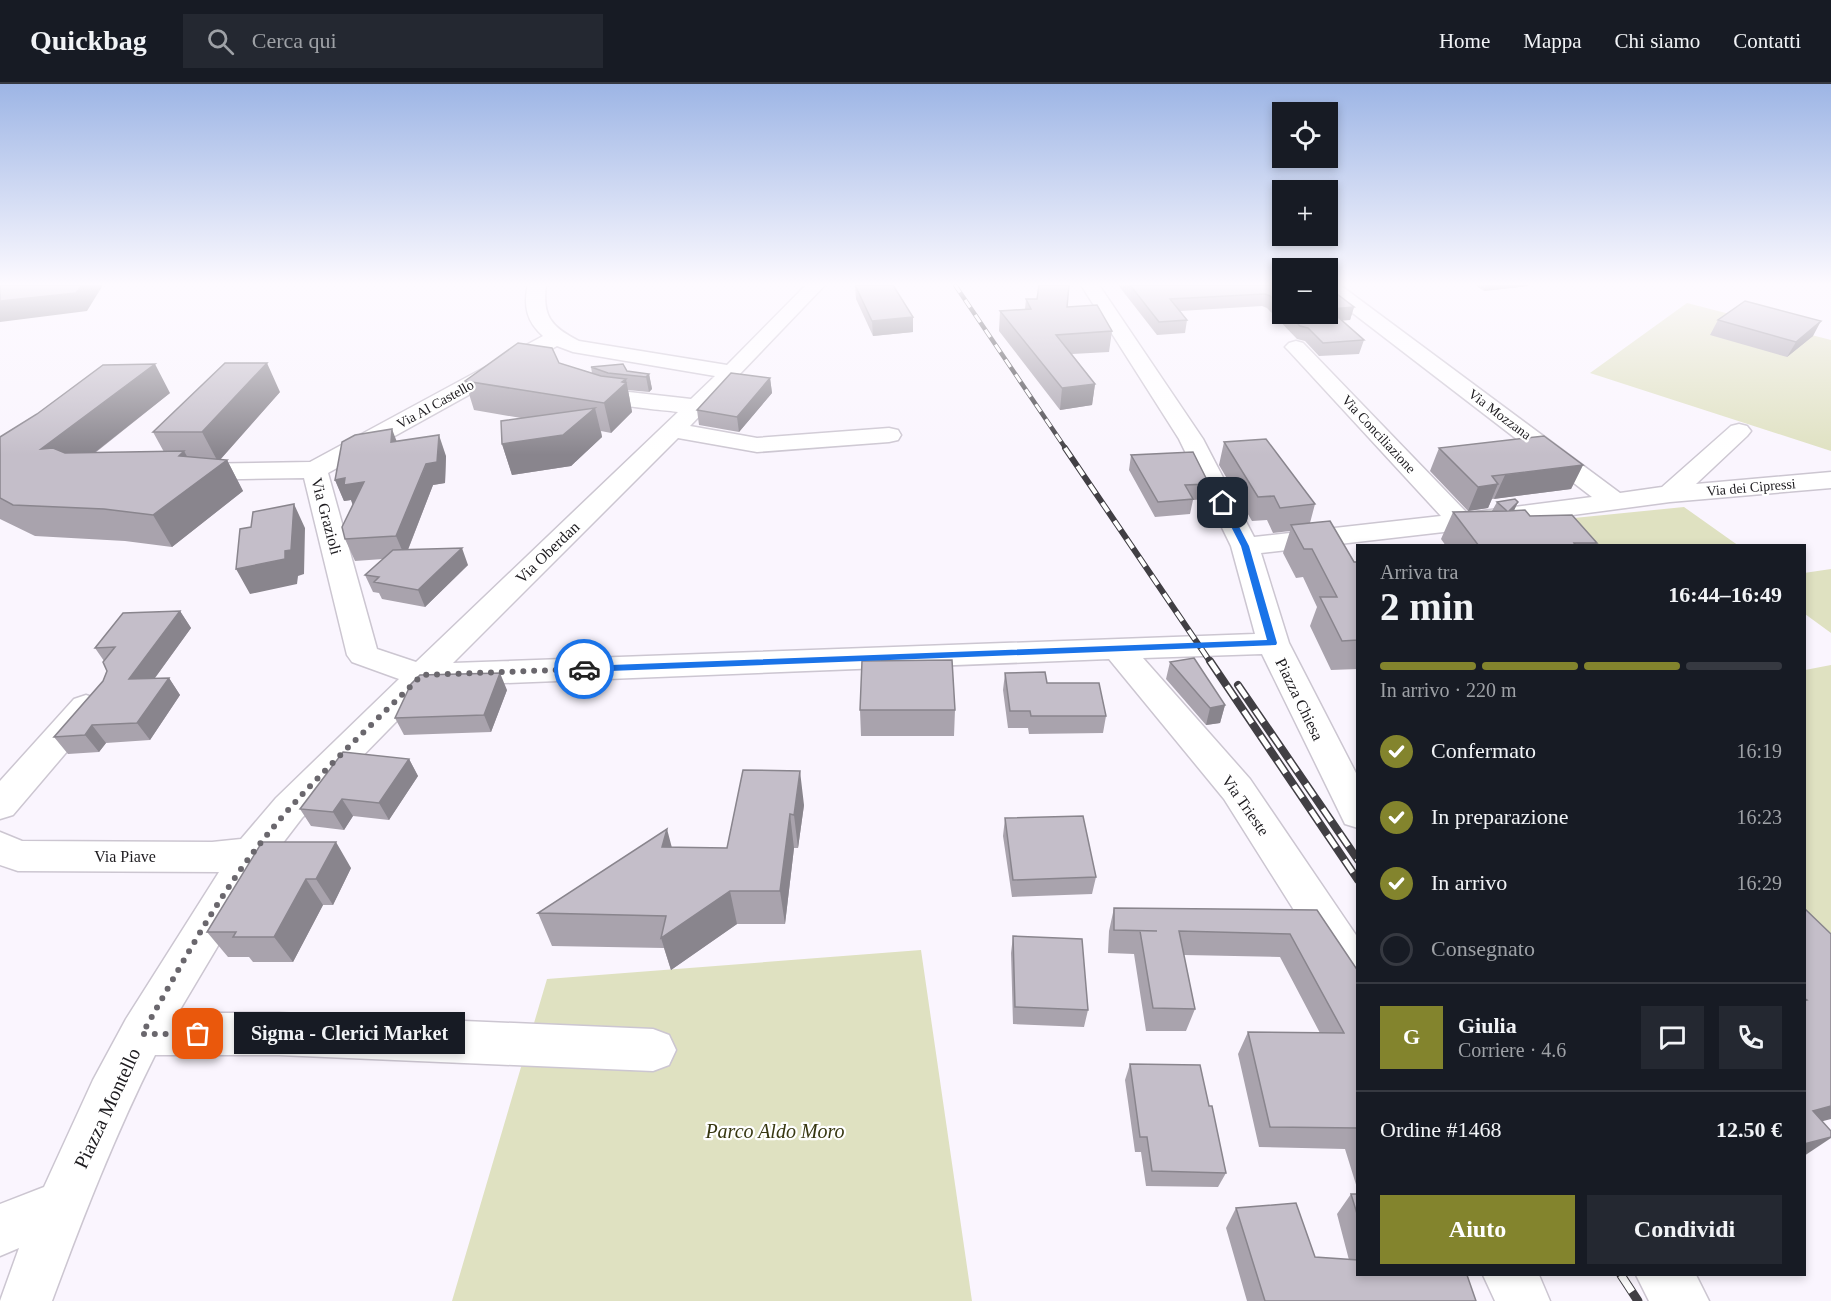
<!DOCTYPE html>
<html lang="it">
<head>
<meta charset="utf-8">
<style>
	:root { --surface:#171b24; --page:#242831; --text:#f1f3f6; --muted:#9ea1a6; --line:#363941; --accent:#83842d }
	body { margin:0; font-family:Georgia,serif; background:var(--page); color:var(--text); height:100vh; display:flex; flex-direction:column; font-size:22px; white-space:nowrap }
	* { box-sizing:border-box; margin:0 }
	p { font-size:20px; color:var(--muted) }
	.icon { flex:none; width:33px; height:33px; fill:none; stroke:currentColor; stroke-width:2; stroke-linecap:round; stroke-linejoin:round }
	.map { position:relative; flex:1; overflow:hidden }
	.drawer { position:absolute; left:1356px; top:460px; width:450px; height:732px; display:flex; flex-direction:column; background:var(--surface); border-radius:0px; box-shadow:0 3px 9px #0003 }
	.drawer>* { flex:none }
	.fabs { position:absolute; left:1272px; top:18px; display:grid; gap:12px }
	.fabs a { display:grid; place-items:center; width:66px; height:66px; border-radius:0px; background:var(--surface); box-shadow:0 3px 9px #0003; font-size:30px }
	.pin { position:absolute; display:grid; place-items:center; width:51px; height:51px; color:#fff; margin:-26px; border-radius:12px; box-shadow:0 3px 9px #0006 }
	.courier { position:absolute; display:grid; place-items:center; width:60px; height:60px; margin:-30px; border:4px solid #1a73e8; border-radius:50%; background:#fff; color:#222; box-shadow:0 2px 8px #0007 }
	.bubble { position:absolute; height:42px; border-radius:0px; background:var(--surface); box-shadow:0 3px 9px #0003; font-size:20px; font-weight:700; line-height:42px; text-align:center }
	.summary em { font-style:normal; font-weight:700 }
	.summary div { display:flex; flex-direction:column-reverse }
	.summary { display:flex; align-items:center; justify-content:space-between; height:102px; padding:0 24px }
	h1 { font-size:39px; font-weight:700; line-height:45px }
	.bar { display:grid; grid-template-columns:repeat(4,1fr); gap:9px 6px; align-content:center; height:72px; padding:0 24px }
	.bar i { height:8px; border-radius:4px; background:var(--line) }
	.bar .on { background:var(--accent) }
	.bar p { grid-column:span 4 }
	.line { display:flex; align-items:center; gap:15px; padding:0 24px; border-top:2px solid var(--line) }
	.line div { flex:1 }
	.round { display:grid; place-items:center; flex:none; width:63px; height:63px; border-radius:0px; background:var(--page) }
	ol { padding:0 24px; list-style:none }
	li { display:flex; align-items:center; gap:18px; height:66px }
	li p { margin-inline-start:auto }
	li .icon { padding:6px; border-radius:50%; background:var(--accent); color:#fff; stroke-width:4 }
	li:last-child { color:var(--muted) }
	li i { width:33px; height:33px; border:3px solid var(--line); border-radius:50% }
	.cta { display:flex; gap:12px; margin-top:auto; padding:12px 24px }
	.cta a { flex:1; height:69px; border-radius:0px; background:var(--accent); color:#fff; font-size:24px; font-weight:700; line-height:69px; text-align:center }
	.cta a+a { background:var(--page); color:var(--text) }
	header { display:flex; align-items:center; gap:36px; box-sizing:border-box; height:84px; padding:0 30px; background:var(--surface); border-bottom:2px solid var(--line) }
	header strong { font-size:28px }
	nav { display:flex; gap:33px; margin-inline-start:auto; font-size:21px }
	.search { width:420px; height:54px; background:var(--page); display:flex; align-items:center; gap:15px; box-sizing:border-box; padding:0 21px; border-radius:0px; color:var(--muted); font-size:22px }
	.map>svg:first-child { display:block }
	.green { fill:#dfe1c1 }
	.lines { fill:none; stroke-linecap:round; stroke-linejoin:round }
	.minor-casing { stroke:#ccc6d1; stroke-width:3 }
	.minor { fill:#fff; fill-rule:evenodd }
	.rail-far3-casing { stroke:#413f44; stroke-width:4.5 }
	.rail-far2-casing { stroke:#413f44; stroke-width:6 }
	.rail-far1-casing { stroke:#413f44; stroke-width:8 }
	.rail-casing { stroke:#413f44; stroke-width:9 }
	.rail-far3 { stroke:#fff; stroke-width:3; stroke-dasharray:9; stroke-linecap:butt }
	.rail-far2 { stroke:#fff; stroke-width:4; stroke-dasharray:11; stroke-linecap:butt }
	.rail-far1 { stroke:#fff; stroke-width:5; stroke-dasharray:15; stroke-linecap:butt }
	.rail { stroke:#fff; stroke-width:7; stroke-dasharray:20; stroke-linecap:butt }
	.wall { fill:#a9a3ad }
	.shaded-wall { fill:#89858d }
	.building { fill:#c4bec9; stroke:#89858d; stroke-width:1.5 }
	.route { fill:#1a73e8 }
	.done { stroke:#6a676d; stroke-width:6; stroke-dasharray:0 10.8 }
	.labels { text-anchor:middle; stroke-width:4.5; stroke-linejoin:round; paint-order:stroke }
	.far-street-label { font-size:14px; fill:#1d1b1f; stroke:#fff }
	.street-label { font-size:16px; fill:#1d1b1f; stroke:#fff }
	.near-street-label { font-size:20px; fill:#1d1b1f; stroke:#fff }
	.near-park-label { font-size:20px; font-style:italic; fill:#373711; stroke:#fff }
</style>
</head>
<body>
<header>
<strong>Quickbag</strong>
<div class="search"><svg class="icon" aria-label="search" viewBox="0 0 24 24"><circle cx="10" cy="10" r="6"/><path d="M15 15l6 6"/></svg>Cerca qui</div>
<nav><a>Home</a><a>Mappa</a><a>Chi siamo</a><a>Contatti</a></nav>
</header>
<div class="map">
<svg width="1831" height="1217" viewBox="0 0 1831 1217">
	<rect width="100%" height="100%" fill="#faf5fe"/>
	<path class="green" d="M 1687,219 L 1831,256 L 1831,367 L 1590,289 Z
		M 1684,423 L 1739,462 L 1595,462 L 1564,435 Z
		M 1831,485 L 1831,549 L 1805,530 L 1804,489 Z
		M 1831,581 L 1831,864 L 1805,838 L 1805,586 Z
		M 921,866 L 972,1217 L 452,1217 L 547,895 Z"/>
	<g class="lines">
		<defs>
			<path id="minor" d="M 528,201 L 546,201 C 542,232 551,243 579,257 L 727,281 L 806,201 L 825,201 L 690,342 L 757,354 L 889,344 L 898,346 L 901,351 L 898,356 L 889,358 L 757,368 L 678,354 L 453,579 L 1255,550 L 1231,462 L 1179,355 L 1081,201 L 1099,201 L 1203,355 L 1254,453 L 1441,432 L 1289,267 L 1285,263 L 1289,259 L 1296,257 L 1303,259 L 1467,429 L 1592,413 L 1328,210 L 1328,201 L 1340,201 L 1620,409 L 1662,403 L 1731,342 L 1739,340 L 1747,342 L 1751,347 L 1747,352 L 1696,400 L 1831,388 L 1831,404 L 1670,418 L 1461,446 L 1261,469 L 1289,559 L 1358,693 L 1358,744 L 1345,740 L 1262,570 L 1143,574 L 1250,695 L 1358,854 L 1358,910 L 1343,904 L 1224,715 L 1109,575 L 431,602 L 302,734 L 266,781 L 178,929 L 279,929 L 653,945 L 669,951 L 676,966 L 669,981 L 653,987 L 279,971 L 155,971 C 115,1051 83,1133 52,1217 L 0,1217 L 19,1164 L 0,1172 L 0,1120 L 44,1103 L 93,996 L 126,935 L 219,788 L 18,787 L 0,781 L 0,748 L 22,757 L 212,758 L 241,755 L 276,714 L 399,595 L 352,578 L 347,571 L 304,394 L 188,396 L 179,393 L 175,388 L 179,383 L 188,380 L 310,378 L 543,252 C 527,238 523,222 528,201 ZM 557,262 L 573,268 L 715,292 L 691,315 L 611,306 L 586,298 L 578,300 L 575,305 C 586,321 657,325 678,328 L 416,578 L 377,565 L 328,389 Z
				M 86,611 L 98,615 L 103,623 L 98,631 L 13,731 L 0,735 L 0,697 L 74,615 Z
				M 1483,1191 L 1539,1191 L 1550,1217 L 1495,1217 Z
				M 1636,1191 L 1696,1191 L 1709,1217 L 1649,1217 Z"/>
		</defs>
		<use href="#minor" class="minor-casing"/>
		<use href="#minor" class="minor"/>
		<defs>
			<path id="rail-far3" d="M 955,201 L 1066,365"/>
			<path id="rail-far2" d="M 1065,364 L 1211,579"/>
			<path id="rail-far1" d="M 1210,577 L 1358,796
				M 1238,601 L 1358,776"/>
			<path id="rail" d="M 1621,1191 L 1638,1217"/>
		</defs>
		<use href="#rail-far3" class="rail-far3-casing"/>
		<use href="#rail-far2" class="rail-far2-casing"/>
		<use href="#rail-far1" class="rail-far1-casing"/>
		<use href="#rail" class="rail-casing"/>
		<use href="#rail-far3" class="rail-far3"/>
		<use href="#rail-far2" class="rail-far2"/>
		<use href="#rail-far1" class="rail-far1"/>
		<use href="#rail" class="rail"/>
	</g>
	<path class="wall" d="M 855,201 L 913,248 L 873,252 L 856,215 Z
		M 1118,201 L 1282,201 L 1282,230 L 1328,230 L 1354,223 L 1350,236 L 1342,236 L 1364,256 L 1359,270 L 1319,272 L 1305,257 L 1297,255 L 1267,224 L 1262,222 L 1180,227 L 1187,236 L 1185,249 L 1157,251 Z
		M 1475,201 L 1529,201 L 1528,202 L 1484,207 Z
		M 1026,215 L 1067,223 L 1112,247 L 1109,268 L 1072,270 L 1095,300 L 1092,321 L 1060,326 L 999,247 L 1000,227 L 1025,225 Z
		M 1718,236 L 1813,252 L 1787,273 L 1710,251 Z
		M 559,279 L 592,289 L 591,283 L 649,290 L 652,305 L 649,308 L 628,306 L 632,328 L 611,349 L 601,347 L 602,353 L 571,382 L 512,391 L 502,360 L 521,334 L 474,326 L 465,297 Z
		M 770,294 L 772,309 L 739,348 L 699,341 L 697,326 Z
		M 280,308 L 220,376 L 227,376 L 243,407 L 172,463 L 125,457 L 35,452 L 0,435 L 0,353 L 37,330 L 170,309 L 95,369 L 164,368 L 153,348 Z
		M 396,357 L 446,372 L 445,399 L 433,401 L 408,466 L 468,481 L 425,523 L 382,515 L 379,509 L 373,508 L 365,491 L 383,475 L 355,477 L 345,455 L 353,420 L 351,416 L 344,417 L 335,396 Z
		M 1224,358 L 1315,420 L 1310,439 L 1354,478 L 1358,478 L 1358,585 L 1331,586 L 1310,542 L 1317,523 L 1303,493 L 1296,494 L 1283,469 L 1290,447 L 1273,449 L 1267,436 L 1252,437 L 1219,381 Z
		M 1439,364 L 1583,381 L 1571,405 L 1492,415 L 1488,424 L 1468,427 L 1430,387 Z
		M 1131,371 L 1209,400 L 1206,415 L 1193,416 L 1190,430 L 1155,433 L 1129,386 Z
		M 1497,418 L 1518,418 L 1514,426 L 1597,459 L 1596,462 L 1446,462 L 1441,455 L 1453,428 L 1492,427 Z
		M 180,527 L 191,544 L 155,594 L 169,594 L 180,611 L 150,656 L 106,659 L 99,668 L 68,670 L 54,653 L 103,597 L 107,587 L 104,577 L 95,564 Z
		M 1170,578 L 1225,621 L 1220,639 L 1206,641 L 1166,595 Z
		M 1005,589 L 1047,599 L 1106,632 L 1103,649 L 1029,650 L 1028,644 L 1008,644 L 1003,606 Z
		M 507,606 L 491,648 L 404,651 L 395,634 Z
		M 860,626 L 955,626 L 954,652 L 861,652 Z
		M 409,675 L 418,692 L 389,736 L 353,732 L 344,746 L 311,742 L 300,725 Z
		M 804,721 L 798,764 L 794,764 L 785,840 L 737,840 L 671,886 L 664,864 L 552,862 L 538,829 L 727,764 Z
		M 1005,734 L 1096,793 L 1092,810 L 1012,813 L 1003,752 Z
		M 262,758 L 351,784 L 333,821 L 323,821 L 293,878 L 253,878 L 249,873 L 228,873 L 207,848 Z
		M 1114,824 L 1317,826 L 1358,887 L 1358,1107 L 1345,1065 L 1259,1063 L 1238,970 L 1248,948 L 1320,949 L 1280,873 L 1184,871 L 1195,925 L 1186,947 L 1146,947 L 1134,870 L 1108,869 L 1109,847 Z
		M 1013,852 L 1088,926 L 1084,943 L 1013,940 L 1011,869 Z
		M 1130,980 L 1209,1022 L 1226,1089 L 1218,1103 L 1146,1102 L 1141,1068 L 1135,1068 L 1125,996 Z
		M 1351,1110 L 1358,1110 L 1358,1191 L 1476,1217 L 1247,1217 L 1226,1144 L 1236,1124 L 1315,1173 L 1349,1176 L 1337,1130 Z"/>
	<path class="shaded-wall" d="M 82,201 L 103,201 L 87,227 L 0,238 L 0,217 Z
		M 1486,201 L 1529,201 L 1528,202 L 1484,207 Z
		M 1354,223 L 1350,236 L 1326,238 L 1329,225 Z
		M 913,233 L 913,248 L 873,252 L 872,237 Z
		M 1821,237 L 1813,252 L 1787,273 L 1796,258 Z
		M 267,279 L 280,308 L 218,378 L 202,348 Z
		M 155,280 L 170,309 L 61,395 L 41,365 Z
		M 649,290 L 652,305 L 649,308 L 646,293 Z
		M 770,294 L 772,309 L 739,348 L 737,333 Z
		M 626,295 L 632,328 L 611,349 L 604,319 Z
		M 1095,300 L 1092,321 L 1060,326 L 1062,304 Z
		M 595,324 L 602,353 L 571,382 L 512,391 L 502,360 Z
		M 392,345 L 400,366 L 391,358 Z
		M 439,351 L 446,372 L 445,399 L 433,401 L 405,473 L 396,452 Z
		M 184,367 L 200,396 L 227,376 L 243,407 L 172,463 L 153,431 L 179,372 Z
		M 1583,381 L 1571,405 L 1494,415 L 1505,391 Z
		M 345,394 L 364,398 L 353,422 L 351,416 L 344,417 L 335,396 Z
		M 1498,400 L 1488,424 L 1468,427 L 1478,403 Z
		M 1518,418 L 1505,446 L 1509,427 Z
		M 294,420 L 305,444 L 304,490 L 298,492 L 297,500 L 250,510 L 236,485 L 285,467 Z
		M 462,464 L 468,481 L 425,523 L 418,506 Z
		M 180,527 L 191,544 L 141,613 L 129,595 Z
		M 500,589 L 507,606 L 491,648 L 484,631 Z
		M 169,594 L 180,611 L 150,656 L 137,639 Z
		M 1225,621 L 1220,639 L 1206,641 L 1210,624 Z
		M 92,641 L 106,659 L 99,668 L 85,651 Z
		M 409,675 L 418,692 L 389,736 L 379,719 Z
		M 800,687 L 804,721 L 798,764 L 794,731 Z
		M 342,715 L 353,732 L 344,746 L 333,728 Z
		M 790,730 L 794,764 L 785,840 L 780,807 Z
		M 667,745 L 676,779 L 662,763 Z
		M 336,758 L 351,784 L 333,821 L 316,795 Z
		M 306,795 L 323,821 L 293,878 L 274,853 Z
		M 730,807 L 737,840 L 671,886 L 661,854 Z
		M 1831,1022 L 1831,1035 L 1804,1042 L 1813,1027 Z
		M 1831,1053 L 1831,1054 L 1804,1072 L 1804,1060 Z"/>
	<path class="building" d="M 0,201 L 82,201 L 76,209 L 0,217 Z
		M 855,201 L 893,201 L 913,233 L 872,237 Z
		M 1039,201 L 1069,201 L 1067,223 L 1097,221 L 1112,247 L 1056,251 L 1095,300 L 1062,304 L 1000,227 L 1031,225 L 1026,215 L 1037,215 Z
		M 1130,201 L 1282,201 L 1282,224 L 1270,212 L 1265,210 L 1170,215 L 1187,236 L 1159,238 Z
		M 1328,203 L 1354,223 L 1329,225 L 1364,256 L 1323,259 L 1308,244 L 1300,242 L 1288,230 L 1328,230 Z
		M 1745,217 L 1821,237 L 1796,258 L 1718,236 Z
		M 518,259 L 552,264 L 559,279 L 601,292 L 626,295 L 622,298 L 626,299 L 604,319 L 465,297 Z
		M 225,279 L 267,279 L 202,348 L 153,348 Z
		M 155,280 L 41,365 L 53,364 L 65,369 L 184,367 L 179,372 L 227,376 L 153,431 L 104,425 L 13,421 L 0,414 L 0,353 L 37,330 L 103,281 Z
		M 623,280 L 627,287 L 649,290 L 646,293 L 608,289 L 591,283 Z
		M 731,289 L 770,294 L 737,333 L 697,326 Z
		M 595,324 L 563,351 L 502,360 L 501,337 Z
		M 392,345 L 391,358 L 439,351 L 437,378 L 426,380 L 396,452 L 345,455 L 342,443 L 364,398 L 344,401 L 345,394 L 335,396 L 342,358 L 355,351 Z
		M 1544,352 L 1583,381 L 1492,392 L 1498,400 L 1478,403 L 1439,364 Z
		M 1266,355 L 1315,420 L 1280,424 L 1274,412 L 1258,413 L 1224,358 Z
		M 1193,368 L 1209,400 L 1185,401 L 1193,415 L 1158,418 L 1131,371 Z
		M 1515,415 L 1518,418 L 1509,427 L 1525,426 L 1530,432 L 1572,431 L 1597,459 L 1574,459 L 1576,462 L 1479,462 L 1453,428 L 1507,427 L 1497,418 Z
		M 294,420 L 291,466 L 285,467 L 285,475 L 236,485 L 240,445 L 251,443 L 253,428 Z
		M 1330,437 L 1354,478 L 1358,478 L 1358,556 L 1342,557 L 1320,513 L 1337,513 L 1312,465 L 1304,465 L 1291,441 Z
		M 462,464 L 418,506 L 374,498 L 379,493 L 365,491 L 393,466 Z
		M 180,527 L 129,595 L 169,594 L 137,639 L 92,641 L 85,651 L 54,653 L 103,597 L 107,587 L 103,578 L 115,563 L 95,564 L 123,529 Z
		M 1194,574 L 1225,621 L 1210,624 L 1170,578 Z
		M 952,576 L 955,626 L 860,626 L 862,577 Z
		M 1045,588 L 1047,599 L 1099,599 L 1106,632 L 1031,632 L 1030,627 L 1010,627 L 1005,589 Z
		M 500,589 L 484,631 L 395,634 L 411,600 L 420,591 Z
		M 343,668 L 409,675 L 379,719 L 342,715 L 333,728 L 300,725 Z
		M 743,686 L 800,687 L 794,731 L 790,730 L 780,807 L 730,807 L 661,854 L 666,832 L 538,829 L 667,745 L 662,763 L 727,764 Z
		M 1083,732 L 1096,793 L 1013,796 L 1005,734 Z
		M 262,758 L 336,758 L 316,795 L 306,795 L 274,853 L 233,853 L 236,848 L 207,848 Z
		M 1114,824 L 1317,826 L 1358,887 L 1358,1044 L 1270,1043 L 1248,948 L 1344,949 L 1290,850 L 1179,847 L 1195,925 L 1153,924 L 1140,847 L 1157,847 L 1114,846 Z
		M 1804,824 L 1831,850 L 1831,1022 L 1813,1027 L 1831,1047 L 1831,1053 L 1804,1060 L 1804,917 L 1807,916 L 1804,914 Z
		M 1013,852 L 1082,855 L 1088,926 L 1015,923 Z
		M 1130,980 L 1200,981 L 1209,1022 L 1212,1022 L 1226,1089 L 1152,1087 L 1147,1053 L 1140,1053 Z
		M 1351,1110 L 1358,1110 L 1358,1133 Z
		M 1296,1119 L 1315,1173 L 1358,1176 L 1358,1191 L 1467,1191 L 1476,1217 L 1265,1217 L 1236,1124 Z"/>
	<linearGradient id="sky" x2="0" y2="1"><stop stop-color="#9db5e5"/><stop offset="0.54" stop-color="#fdfaff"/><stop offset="1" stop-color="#fdfaff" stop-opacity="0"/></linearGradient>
	<rect width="1831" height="371" fill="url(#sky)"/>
	<path class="route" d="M 1223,417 L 1227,419 L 1249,462 L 1277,559 L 1276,561 L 584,588 L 579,585 L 584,582 L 1267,556 L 1241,462 L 1219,419 Z"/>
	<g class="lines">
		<path class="done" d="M 198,950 L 142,950 C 177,889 210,826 252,770 C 301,705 364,649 422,591 L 584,585"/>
	</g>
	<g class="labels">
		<g class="far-street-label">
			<text transform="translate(435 320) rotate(-29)" y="5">Via Al Castello</text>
			<text transform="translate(1500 330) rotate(37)" y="5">Via Mozzana</text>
			<text transform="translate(1379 350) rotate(47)" y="5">Via Conciliazione</text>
			<text transform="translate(1751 403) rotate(-5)" y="5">Via dei Cipressi</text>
		</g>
		<g class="street-label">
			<text transform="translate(327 432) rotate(75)" y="6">Via Grazioli</text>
			<text transform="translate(547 468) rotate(-44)" y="6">Via Oberdan</text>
			<text transform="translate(1300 615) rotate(64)" y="6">Piazza Chiesa</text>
			<text transform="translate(1246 721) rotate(55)" y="6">Via Trieste</text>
			<text x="125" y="778">Via Piave</text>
		</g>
		<g class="near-street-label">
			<text transform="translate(107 1024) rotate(-65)" y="7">Piazza Montello</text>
		</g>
		<g class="near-park-label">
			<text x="775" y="1054">Parco Aldo Moro</text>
		</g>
	</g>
</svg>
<div class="fabs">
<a><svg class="icon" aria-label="locate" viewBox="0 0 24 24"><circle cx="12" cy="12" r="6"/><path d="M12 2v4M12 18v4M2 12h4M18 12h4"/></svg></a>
<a>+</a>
<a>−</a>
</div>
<div class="pin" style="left:198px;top:950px;background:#ea580c"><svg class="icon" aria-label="bag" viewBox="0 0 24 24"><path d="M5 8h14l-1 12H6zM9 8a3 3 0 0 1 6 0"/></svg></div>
<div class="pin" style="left:1223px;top:419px;background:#1f2937"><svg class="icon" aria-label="home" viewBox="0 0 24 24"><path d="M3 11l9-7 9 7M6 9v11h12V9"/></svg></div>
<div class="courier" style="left:584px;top:585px"><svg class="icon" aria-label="car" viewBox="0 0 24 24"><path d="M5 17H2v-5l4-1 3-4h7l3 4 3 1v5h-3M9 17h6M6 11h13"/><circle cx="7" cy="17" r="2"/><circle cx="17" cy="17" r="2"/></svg></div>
<div class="bubble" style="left:234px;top:928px;width:231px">Sigma - Clerici Market</div>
<section class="drawer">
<div class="summary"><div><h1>2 min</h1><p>Arriva tra</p></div><em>16:44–16:49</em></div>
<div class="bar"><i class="on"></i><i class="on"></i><i class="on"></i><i></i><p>In arrivo · 220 m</p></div>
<ol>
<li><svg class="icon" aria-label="check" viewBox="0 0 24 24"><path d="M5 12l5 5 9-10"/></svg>Confermato<p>16:19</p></li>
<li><svg class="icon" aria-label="check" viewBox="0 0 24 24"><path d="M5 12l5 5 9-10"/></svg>In preparazione<p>16:23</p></li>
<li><svg class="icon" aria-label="check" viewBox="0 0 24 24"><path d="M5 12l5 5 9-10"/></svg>In arrivo<p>16:29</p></li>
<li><i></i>Consegnato</li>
</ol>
<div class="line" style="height:108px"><b class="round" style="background:var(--accent);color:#fff">G</b><div><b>Giulia</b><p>Corriere · 4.6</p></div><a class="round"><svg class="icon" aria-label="chat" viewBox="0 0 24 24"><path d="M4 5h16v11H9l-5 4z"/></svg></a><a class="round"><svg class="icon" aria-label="phone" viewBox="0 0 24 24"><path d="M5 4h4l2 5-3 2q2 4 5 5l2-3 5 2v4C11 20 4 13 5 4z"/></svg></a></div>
<div class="line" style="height:78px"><div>Ordine #1468</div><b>12.50 €</b></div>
<div class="cta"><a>Aiuto</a><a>Condividi</a></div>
</section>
</div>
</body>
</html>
